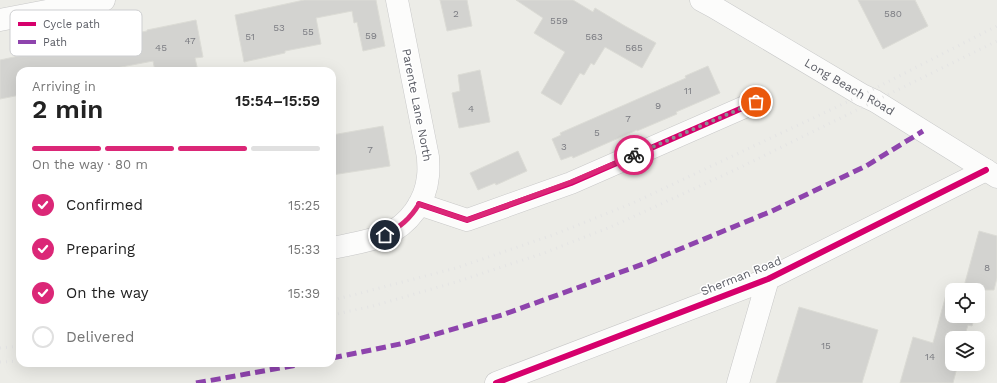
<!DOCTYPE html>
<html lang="en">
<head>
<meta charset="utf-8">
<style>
	:root { --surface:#fff; --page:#f2f2f2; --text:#222; --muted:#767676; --line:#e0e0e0; --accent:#db2777 }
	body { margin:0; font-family:"Work Sans",sans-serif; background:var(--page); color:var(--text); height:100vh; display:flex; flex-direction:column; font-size:15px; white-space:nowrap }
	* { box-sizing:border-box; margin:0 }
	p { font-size:13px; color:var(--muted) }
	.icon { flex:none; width:22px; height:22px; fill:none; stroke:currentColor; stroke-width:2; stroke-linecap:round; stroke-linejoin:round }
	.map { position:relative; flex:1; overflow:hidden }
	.drawer { position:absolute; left:16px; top:67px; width:320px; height:300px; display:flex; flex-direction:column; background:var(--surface); border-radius:12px; box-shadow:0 4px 16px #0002 }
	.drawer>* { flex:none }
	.buttons { position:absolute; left:945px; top:283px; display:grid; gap:8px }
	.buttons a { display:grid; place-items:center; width:40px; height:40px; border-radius:8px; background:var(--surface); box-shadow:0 4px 16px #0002; font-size:20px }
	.pin { position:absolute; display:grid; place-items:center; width:34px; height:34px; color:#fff; margin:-17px; border:2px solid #fff; border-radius:50%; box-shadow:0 1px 4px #0007 }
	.courier { position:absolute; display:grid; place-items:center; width:40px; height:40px; margin:-20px; border:3px solid #db2777; border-radius:50%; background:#fff; color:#222; box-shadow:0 1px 5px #0007 }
	.summary em { font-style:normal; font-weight:600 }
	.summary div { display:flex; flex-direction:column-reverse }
	.summary { display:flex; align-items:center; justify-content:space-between; height:68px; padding:0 16px }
	h1 { font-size:26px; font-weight:600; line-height:30px }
	.bar { display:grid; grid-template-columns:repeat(4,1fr); gap:6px 4px; align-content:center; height:48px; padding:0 16px }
	.bar i { height:5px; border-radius:3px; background:var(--line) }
	.bar .current { background:var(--accent) }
	.bar p { grid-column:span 4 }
	ol { padding:0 16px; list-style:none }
	li { display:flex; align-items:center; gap:12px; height:44px }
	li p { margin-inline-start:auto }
	li .icon { padding:4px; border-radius:50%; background:var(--accent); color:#fff; stroke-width:4 }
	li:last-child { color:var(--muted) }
	li i { width:22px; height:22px; border:2px solid var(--line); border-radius:50% }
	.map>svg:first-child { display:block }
	.building { fill:#d3d3d0; stroke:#dcdcd6 }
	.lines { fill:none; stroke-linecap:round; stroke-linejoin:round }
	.street-casing { stroke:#c8c8c8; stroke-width:23 }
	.secondary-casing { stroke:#c8c9c9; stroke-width:23 }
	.street { stroke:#fcfcfb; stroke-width:22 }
	.secondary { stroke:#fcfcfb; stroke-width:22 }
	.rail { stroke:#e4e4e4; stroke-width:3; stroke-dasharray:1 5; stroke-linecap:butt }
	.quiet { stroke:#8e44ad; stroke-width:5; stroke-dasharray:10 5; stroke-linecap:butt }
	.cycleway-casing { stroke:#fff; stroke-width:8 }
	.cycleway { stroke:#d6006c; stroke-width:6 }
	.done { stroke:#8e9093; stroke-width:4; stroke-dasharray:0 7.2 }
	.route { stroke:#db2777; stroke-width:5 }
	.labels { text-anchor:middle; stroke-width:3; stroke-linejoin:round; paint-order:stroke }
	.number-label { font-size:10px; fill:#7b7c82 }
	.street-label { font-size:12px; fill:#5c5e66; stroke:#fff }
	.key { fill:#fff; stroke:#cecfd1; stroke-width:1 }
	.key-label { font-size:11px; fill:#5c5e66 }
</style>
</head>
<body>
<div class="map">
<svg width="997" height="383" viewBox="0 0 997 383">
	<rect width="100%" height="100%" fill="#ecece7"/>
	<path class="building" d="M 304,0 L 376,0 L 385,46 L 363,51 L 357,22 L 354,23 L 352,11 L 316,18 L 321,44 L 285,51 L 285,53 L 244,62 L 235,15 Z
		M 440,0 L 467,0 L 472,26 L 447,31 Z
		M 516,0 L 573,0 L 593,12 L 595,8 L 625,26 L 656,43 L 642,68 L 605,47 L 594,65 L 591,63 L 584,75 L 580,73 L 561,105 L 541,93 L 565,52 L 534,33 L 543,18 Z
		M 858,0 L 915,0 L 928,26 L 883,49 Z
		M 196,20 L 203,57 L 195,58 L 198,71 L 155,71 L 153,61 L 116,68 L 116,71 L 20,71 L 20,95 L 0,99 L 0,60 L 79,43 L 79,44 L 147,31 L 147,30 Z
		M 708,66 L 720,93 L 676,112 L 677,114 L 637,131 L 637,130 L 573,158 L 572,156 L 561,160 L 552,139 L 561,135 L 560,133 L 686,78 L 685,76 Z
		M 480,70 L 490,122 L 459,128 L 452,93 L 460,91 L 458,75 Z
		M 383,126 L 390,166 L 332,175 L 332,135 Z
		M 518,151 L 527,171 L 496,185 L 495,183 L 478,190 L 470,173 Z
		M 979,231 L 997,236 L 997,278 L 994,290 L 982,290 L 978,304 L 978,290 L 963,290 Z
		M 948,287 L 960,290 L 952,290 L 952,316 L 975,316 L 972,326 L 968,325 L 964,338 L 952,338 L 952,364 L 958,364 L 953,383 L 900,383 L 913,337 L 933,343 Z
		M 799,307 L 878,330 L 862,383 L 776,383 Z"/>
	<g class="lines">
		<defs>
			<path id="street" d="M 0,20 L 104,0
				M 419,204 L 467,220 L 571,183 L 756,102
				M 332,248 C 348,245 370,241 385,235 C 409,225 426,201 428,176 C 429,169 428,163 428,157 L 397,0
				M 496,383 L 768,279 L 986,170
				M 738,383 L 768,279"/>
			<g id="secondary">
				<path id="s1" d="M 701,0 L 714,7 L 862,95 L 875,101 L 997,177"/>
			</g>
		</defs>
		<use href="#street" class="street-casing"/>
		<use href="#secondary" class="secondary-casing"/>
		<use href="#street" class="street"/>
		<use href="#secondary" class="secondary"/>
		<path class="rail" d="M 332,300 L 353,295 L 456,268 L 553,235 L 633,203 L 862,95 L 997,26
			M 332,315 L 373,306 L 456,282 L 544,253 L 613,226 L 737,169 L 997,41
			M 0,348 L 20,346
			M 0,362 L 20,361"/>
		<path class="quiet" d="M 332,358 L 405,343 L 502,315 L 646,263 L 772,211 L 866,166 L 923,131
			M 196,383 L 308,363"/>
		<defs>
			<path id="cycleway" d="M 419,204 L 467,220 L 571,183 L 756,102
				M 496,383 L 768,279 L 986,170"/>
		</defs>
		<use href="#cycleway" class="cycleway-casing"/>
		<use href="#cycleway" class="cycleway"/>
	</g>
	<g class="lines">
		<path class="done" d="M 634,155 L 756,102"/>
		<path class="route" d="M 385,235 C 400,227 410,219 419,204 L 467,220 L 571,182 L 634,155"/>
	</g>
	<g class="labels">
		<g class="number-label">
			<text x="456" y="17">2</text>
			<text x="893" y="17">580</text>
			<text x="559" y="24">559</text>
			<text x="279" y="31">53</text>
			<text x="308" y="35">55</text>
			<text x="371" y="39">59</text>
			<text x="250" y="40">51</text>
			<text x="594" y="40">563</text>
			<text x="190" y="44">47</text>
			<text x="161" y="51">45</text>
			<text x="634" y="51">565</text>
			<text x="688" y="94">11</text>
			<text x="658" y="109">9</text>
			<text x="471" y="112">4</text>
			<text x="628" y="122">7</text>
			<text x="597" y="136">5</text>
			<text x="564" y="150">3</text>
			<text x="370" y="153">7</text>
			<text x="987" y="271">8</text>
			<text x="826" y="349">15</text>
			<text x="930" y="360">14</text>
		</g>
		<g class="street-label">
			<text dy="4" stroke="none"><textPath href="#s1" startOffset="172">Long Beach Road</textPath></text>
			<text transform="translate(417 105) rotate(79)" y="4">Parente Lane North</text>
			<text transform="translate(741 276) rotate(-22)" y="4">Sherman Road</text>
		</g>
	</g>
	<rect x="10" y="10" width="132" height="46" rx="6" class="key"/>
	<rect x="18" y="22" width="18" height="4" fill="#d6006c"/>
	<rect x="18" y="40" width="18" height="4" fill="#8e44ad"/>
	<g class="key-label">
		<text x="43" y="28">Cycle path</text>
		<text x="43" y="46">Path</text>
	</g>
</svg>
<div class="buttons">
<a><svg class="icon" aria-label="locate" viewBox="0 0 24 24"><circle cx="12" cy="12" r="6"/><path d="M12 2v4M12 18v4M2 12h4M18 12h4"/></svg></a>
<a><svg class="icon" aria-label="layers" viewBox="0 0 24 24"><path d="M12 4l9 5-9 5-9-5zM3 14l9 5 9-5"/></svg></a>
</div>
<div class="pin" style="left:756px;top:102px;background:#ea580c"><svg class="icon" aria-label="bag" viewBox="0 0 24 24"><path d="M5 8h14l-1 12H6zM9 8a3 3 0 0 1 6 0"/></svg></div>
<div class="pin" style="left:385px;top:235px;background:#1f2937"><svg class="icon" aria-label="home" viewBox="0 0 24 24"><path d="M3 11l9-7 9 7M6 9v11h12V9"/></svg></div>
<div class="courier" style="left:634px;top:155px"><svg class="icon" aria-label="bike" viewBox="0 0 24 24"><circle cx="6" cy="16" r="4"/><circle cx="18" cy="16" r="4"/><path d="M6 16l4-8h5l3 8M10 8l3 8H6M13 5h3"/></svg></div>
<section class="drawer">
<div class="summary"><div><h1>2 min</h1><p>Arriving in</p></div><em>15:54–15:59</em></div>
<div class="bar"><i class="current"></i><i class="current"></i><i class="current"></i><i></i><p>On the way · 80 m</p></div>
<ol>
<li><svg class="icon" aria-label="check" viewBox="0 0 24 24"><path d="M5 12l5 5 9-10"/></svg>Confirmed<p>15:25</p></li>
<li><svg class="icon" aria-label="check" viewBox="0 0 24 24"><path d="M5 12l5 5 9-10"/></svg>Preparing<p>15:33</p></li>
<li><svg class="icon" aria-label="check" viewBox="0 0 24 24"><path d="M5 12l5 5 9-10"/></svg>On the way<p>15:39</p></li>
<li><i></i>Delivered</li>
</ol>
</section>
</div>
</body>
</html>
